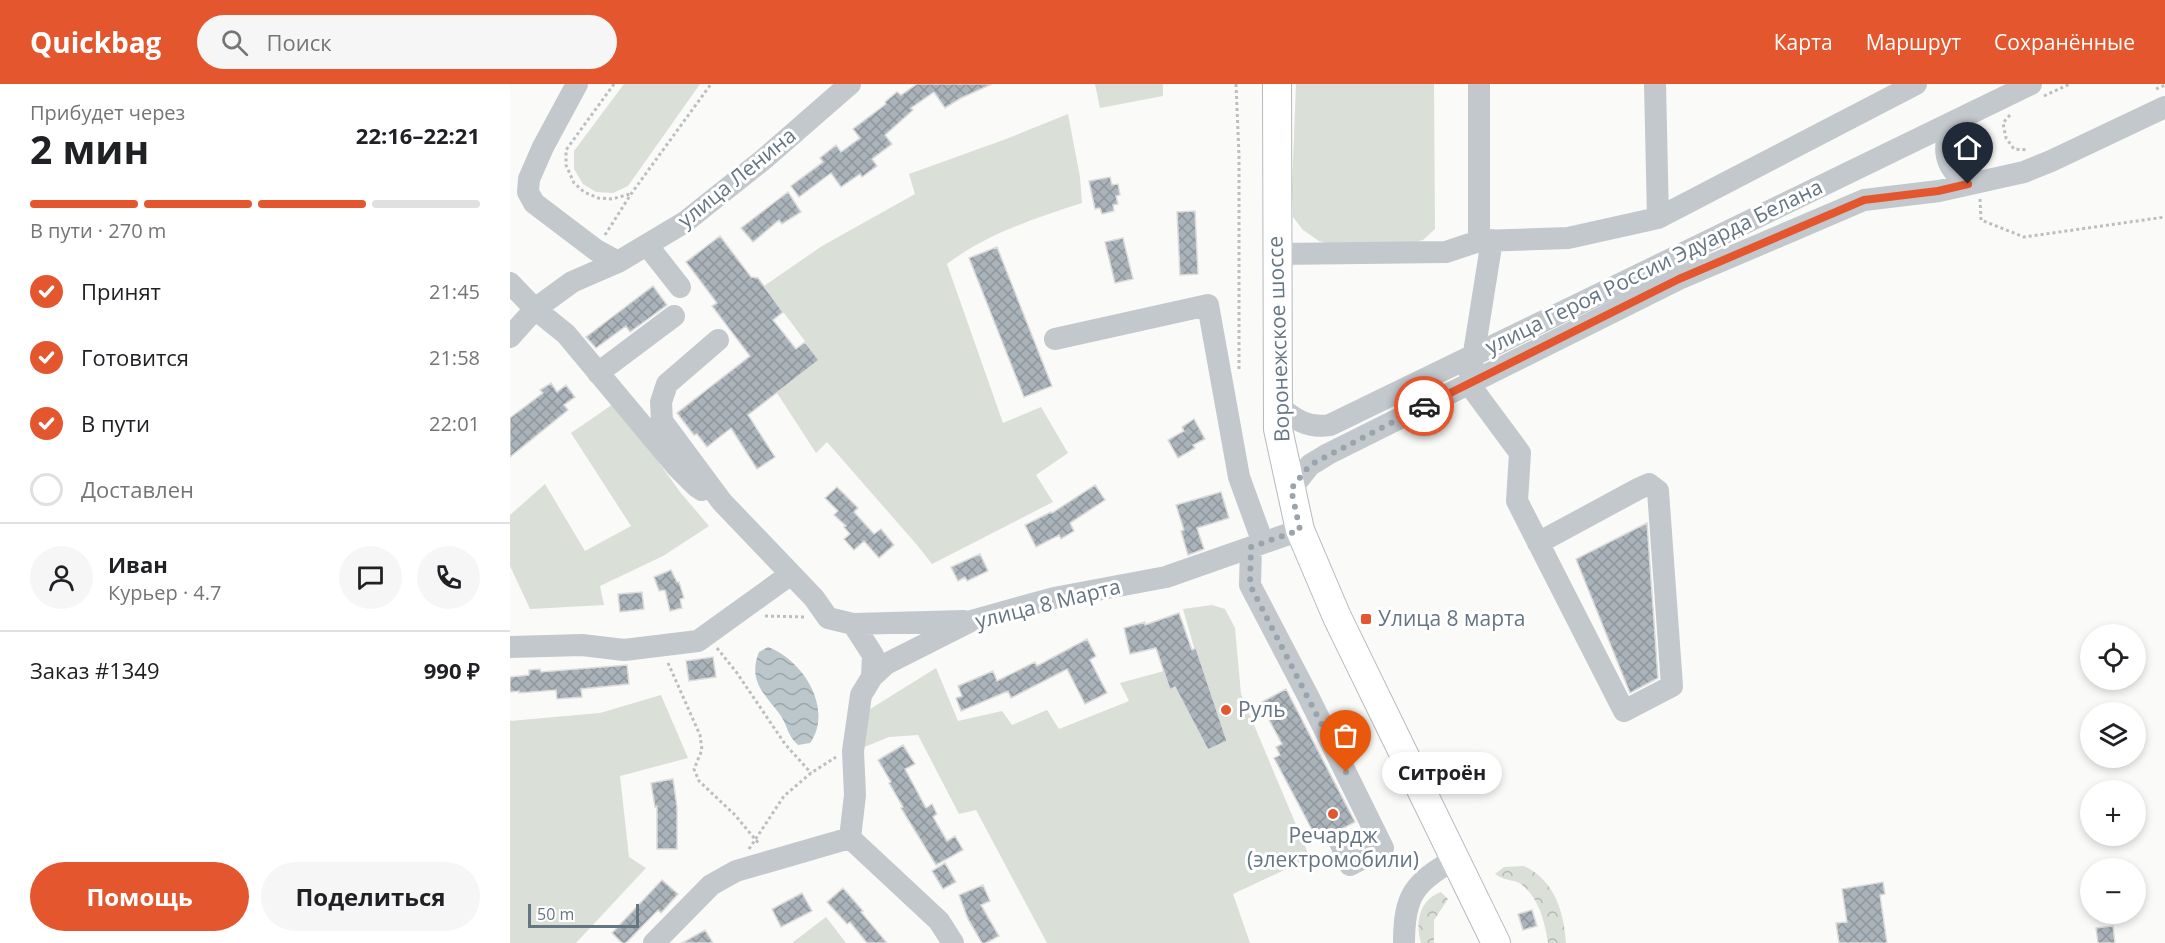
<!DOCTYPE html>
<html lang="ru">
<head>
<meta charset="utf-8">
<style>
	:root { --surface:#fff; --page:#f6f6f6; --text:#202124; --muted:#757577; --line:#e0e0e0; --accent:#e4572e }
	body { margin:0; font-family:"Open Sans",sans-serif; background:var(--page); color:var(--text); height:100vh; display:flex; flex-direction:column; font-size:22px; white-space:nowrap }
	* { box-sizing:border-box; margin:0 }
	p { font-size:20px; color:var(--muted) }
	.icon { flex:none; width:33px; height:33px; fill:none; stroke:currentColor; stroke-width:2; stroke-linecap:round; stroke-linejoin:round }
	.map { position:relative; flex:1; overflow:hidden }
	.panel { display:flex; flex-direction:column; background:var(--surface); width:510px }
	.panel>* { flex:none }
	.fabs { position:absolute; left:1570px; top:540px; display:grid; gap:12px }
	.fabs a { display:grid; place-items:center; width:66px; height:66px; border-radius:50%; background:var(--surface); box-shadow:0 3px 9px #0003; font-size:30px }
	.scale { position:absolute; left:18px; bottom:15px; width:111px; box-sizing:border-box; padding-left:6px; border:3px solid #657683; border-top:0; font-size:16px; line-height:21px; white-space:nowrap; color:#657683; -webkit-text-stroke:4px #fff; paint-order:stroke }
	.pin { position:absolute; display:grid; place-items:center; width:51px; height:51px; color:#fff; margin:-62px -26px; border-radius:50% 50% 50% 0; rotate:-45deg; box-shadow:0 0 6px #0007 }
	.pin .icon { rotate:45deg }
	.courier { position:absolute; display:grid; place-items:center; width:60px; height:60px; margin:-30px; border:4px solid #e4572e; border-radius:50%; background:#fff; color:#222; box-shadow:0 2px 8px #0007 }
	.bubble { position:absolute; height:42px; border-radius:21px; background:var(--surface); box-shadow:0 3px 9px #0003; font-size:20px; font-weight:700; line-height:42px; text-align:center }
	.headline em { font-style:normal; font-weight:700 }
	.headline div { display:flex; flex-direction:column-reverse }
	.headline { display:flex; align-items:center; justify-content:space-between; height:102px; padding:0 30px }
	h1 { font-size:39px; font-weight:700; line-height:45px }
	.bar { display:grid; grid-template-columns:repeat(4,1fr); gap:9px 6px; align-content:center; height:72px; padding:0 30px }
	.bar i { height:8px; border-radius:4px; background:var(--line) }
	.bar .on { background:var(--accent) }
	.bar p { grid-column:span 4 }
	.line { display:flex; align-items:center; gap:15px; padding:0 30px; border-top:2px solid var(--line) }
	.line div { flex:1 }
	.round { display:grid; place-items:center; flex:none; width:63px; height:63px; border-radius:32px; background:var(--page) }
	ol { padding:0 30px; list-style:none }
	li { display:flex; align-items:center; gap:18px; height:66px }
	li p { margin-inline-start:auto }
	li .icon { padding:6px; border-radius:50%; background:var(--accent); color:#fff; stroke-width:4 }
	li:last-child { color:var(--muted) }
	li i { width:33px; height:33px; border:3px solid var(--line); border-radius:50% }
	.action { display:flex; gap:12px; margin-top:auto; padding:12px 30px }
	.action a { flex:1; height:69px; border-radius:36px; background:var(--accent); color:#fff; font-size:24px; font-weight:700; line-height:69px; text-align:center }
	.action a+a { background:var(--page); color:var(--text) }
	header { display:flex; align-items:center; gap:36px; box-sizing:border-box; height:84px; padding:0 30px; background:var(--accent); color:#fff }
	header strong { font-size:28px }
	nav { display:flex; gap:33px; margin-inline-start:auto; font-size:21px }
	.search { width:420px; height:54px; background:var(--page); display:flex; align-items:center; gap:15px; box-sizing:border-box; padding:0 21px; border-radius:33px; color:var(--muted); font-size:22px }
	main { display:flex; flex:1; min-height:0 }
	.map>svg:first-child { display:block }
	.green { fill:#dadfd7 }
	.forest { fill:url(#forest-crowns) }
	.water { fill:url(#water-waves) }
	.building { fill:url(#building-cross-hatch); stroke:#dcdcda; stroke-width:1.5 }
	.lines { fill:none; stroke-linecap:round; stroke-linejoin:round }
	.major-casing { stroke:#b5babe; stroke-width:30 }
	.path { stroke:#bbbfc2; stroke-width:3; stroke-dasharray:3 3; stroke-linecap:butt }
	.minor { stroke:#c3c8cc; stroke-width:22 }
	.major { stroke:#fff; stroke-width:28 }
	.done { stroke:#99a4ac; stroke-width:6; stroke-dasharray:0 10.8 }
	.route { stroke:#e4572e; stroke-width:8 }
	.poi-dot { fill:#e4572e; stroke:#fff; stroke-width:2 }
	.labels { text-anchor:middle; stroke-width:6; stroke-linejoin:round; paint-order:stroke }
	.street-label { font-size:21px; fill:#657683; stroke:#fff }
	.poi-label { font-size:21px; fill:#657683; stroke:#fff; text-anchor:start }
</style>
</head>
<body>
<header>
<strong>Quickbag</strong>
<div class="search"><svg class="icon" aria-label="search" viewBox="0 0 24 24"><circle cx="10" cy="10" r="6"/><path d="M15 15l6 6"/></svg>Поиск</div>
<nav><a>Карта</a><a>Маршрут</a><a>Сохранённые</a></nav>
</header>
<main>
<section class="panel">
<div class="headline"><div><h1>2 мин</h1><p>Прибудет через</p></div><em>22:16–22:21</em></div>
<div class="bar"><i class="on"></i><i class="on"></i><i class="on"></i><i></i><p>В пути · 270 m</p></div>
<ol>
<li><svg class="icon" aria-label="check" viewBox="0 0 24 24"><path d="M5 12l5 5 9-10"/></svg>Принят<p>21:45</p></li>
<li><svg class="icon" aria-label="check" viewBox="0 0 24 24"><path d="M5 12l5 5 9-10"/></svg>Готовится<p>21:58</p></li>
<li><svg class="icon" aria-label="check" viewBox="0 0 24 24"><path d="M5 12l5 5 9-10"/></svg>В пути<p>22:01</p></li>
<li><i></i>Доставлен</li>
</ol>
<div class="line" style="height:108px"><a class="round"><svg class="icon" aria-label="person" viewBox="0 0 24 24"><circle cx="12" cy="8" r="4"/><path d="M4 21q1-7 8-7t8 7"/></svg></a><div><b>Иван</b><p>Курьер · 4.7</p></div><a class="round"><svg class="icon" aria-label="chat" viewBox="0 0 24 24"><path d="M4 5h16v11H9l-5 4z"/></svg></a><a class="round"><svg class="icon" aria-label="phone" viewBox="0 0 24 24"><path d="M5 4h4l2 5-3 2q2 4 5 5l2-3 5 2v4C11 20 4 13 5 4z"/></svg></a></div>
<div class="line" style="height:78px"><div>Заказ #1349</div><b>990 ₽</b></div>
<div class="action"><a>Помощь</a><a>Поделиться</a></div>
</section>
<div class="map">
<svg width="1655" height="859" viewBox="0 0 1655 859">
	<defs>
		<pattern id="forest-crowns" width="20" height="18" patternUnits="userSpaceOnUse" patternTransform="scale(1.5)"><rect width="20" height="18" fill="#dadfd7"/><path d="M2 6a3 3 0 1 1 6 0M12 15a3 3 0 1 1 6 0" fill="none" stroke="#b4b9b4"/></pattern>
		<pattern id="water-waves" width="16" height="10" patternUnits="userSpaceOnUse" patternTransform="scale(1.5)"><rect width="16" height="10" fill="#bbc7cb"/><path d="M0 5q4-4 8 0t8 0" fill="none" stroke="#9ca6aa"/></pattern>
		<pattern id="building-cross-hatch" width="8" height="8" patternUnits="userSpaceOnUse" patternTransform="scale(1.5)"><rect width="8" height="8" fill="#aab3b9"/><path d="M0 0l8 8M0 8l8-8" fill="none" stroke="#8e969c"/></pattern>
	</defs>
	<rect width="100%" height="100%" fill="#fafaf8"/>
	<path class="green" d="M 114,0 L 190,0 L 118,102 L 103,109 L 86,108 L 73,100 L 64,85 L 64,67 Z
		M 585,0 L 653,0 L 653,12 L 590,24 Z
		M 786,0 L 924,0 L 925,145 L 913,156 L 897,160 L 819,160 L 809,157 L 793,146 L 783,133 L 782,104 Z
		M 558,30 L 570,93 L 572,119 C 525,134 477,150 437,180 L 493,339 L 531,323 L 558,369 L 526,391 L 543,418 L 422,480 L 407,461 L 317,358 L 306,369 L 267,309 L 309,276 L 254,202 L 312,162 L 405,110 L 399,90 L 496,55 Z
		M 106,318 L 170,408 L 199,442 L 153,472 L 90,502 L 94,521 L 20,525 L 0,482 L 0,431 L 35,400 L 75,467 L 121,442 L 61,349 Z
		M 702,521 L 715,525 L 725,544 L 731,610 L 800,774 L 723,810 L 740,859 L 537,859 L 466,726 L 449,730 L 408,651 L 379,653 L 352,664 L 357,627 L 426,584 L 448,637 L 492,627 L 502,641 L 537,626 L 549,645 L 619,617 L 610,599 L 654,587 L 687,574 L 673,525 Z
		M 151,611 L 178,674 L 110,692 L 119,773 L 136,784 L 66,859 L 0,859 L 0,637 L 90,629 Z
		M 316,833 L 336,859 L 282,859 Z"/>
	<path class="forest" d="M 1014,782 C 1044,796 1054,827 1056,859 L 1038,859 C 1035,838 1029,814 1011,800 C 1004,795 996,798 985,790 L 994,783 Z
		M 931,808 L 938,815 L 924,836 L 924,859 L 911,859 C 905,839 909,816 931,808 Z"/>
	<path class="water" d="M 258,563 C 293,576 324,625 300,659 L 288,661 C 277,651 278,643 271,632 C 256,611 237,598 249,568 Z"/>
	<path class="building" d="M 407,0 L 482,0 L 451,14 L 435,24 L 424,8 L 401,24 L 403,26 L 375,51 L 382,60 L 362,75 L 367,82 L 352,93 L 350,90 L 331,103 L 321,89 L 289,113 L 281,102 L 313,78 L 310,74 L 326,61 L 331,68 L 350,54 L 343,45 L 376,20 L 375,18 L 387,8 L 391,11 Z
		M 600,93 L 602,101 L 608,100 L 610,111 L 606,112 L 608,120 L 603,121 L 604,127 L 592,130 L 590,124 L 585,125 L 579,97 Z
		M 278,108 L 291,128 L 272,140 L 269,136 L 243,158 L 231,144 Z
		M 685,127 L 688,190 L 670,191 L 667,128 Z
		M 210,152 L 241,193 L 248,194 L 273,228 L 263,236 L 286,265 L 295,258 L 309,276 L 238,331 L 265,373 L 247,385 L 221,344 L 197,363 L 187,350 L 184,351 L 167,329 L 240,272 L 202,222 L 207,219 L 176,178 Z
		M 613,154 L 623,195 L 605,199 L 595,158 Z
		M 487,163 L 542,302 L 514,313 L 459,174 Z
		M 143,202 L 157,221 L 120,248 L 116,242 L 86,264 L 76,253 Z
		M 41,299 L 47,308 L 56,301 L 65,313 L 54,321 L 58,326 L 0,373 L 0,334 L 33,309 L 30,306 Z
		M 684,335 L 695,355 L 683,361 L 685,364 L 668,374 L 658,356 L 674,347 L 672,343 Z
		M 585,401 L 595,416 L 560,439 L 564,447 L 551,455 L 549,451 L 526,463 L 515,441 L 541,428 L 542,429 Z
		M 327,403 L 348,424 L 344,428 L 364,450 L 371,445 L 384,461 L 369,474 L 354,457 L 344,466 L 334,455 L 340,450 L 334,443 L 336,442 L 324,431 L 328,427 L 315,414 Z
		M 711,408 L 719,434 L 687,444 L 694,465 L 678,471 L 671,447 L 674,446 L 666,421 Z
		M 1137,439 L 1148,594 L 1120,609 L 1066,475 Z
		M 470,470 L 478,487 L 457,497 L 455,493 L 448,497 L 441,483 Z
		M 161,486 L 167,498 L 169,498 L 174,514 L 170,515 L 172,524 L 160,527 L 155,506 L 149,507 L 144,493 Z
		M 132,508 L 134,525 L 110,528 L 108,510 Z
		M 669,529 L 682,566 L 686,564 L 717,657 L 698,666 L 665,603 L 660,606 L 646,564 L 620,570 L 614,544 L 635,538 L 635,541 Z
		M 577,555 L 586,572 L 580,576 L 597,609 L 575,620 L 557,585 L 501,614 L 498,607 L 451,627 L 446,614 L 452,612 L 448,602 L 483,587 L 487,597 L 525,578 L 527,582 Z
		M 203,573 L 206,593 L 179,597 L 176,577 Z
		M 117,581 L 119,600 L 71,605 L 72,613 L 47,615 L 46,606 L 9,609 L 9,607 L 0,608 L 0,593 L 19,591 L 19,586 L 30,585 L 31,588 Z
		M 776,605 L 845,738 L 832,745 L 824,746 L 808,757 L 764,674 L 770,671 L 766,663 L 772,660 L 750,619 Z
		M 393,661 L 405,680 L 395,685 L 416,724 L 422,720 L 427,730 L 423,733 L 437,757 L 445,752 L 453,766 L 426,781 L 391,724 L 393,723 L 379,699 L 381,698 L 368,676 Z
		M 163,695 L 167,723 L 167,765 L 147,765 L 147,722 L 145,723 L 141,699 Z
		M 435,779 L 446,798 L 433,805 L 422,787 Z
		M 152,796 L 168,810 L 151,829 L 148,826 L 116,859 L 112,859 L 102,849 Z
		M 1373,798 L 1375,810 L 1370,811 L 1377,859 L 1329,859 L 1326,839 L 1337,838 L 1332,805 Z
		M 473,801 L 480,817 L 471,821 L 489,852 L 476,859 L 472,859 L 458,835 L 449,811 Z
		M 333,804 L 353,827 L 351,828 L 377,859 L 357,859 L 340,838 L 337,840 L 317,818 Z
		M 292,809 L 302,827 L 271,843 L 262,825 Z
		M 1022,826 L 1027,842 L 1013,846 L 1008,830 Z
		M 1603,842 L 1605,859 L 1588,859 L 1586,844 Z
		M 195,846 L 203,859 L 172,859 Z"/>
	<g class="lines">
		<defs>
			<path id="major" d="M 767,0 L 768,345 L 790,446 L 827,533 L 986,859"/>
		</defs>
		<use href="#major" class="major-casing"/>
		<path class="path" d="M 104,0 L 56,66 L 56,81 L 64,99 L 74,108 L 88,114 L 102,115 L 120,110
			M 726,0 L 729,72 L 729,286
			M 1646,5 L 1655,1
			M 1534,12 L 1560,0
			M 1500,31 L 1493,39 L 1496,54 L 1504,65 L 1518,66
			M 1470,115 L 1471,136 L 1514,153 L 1655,133
			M 95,151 L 121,110 L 201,0
			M 255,532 L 296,533
			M 207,564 L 227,589 L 275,660 L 301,689
			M 158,579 L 190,651 L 192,666 L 184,685 L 189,697 L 225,731 L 250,761
			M 239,765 L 274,712 L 301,689 L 326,673"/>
		<path class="minor" d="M 67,0 L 33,63 L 19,95 L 18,108 L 24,119 L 86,166 L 108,178
			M 969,0 L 969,157
			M 1441,39 C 1432,66 1434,83 1458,100
			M 1148,134 L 1406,0
			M 982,156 L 959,300 L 1010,369 L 1007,417 L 1114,627 L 1162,602 L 1148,407 L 1139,400 L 1128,405 L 1028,459
			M 137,161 L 170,203
			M 766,170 L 936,168 L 969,157 L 1058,154 L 1148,134 L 1145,0
			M 0,199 L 25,225 L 56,250 L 167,383 L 186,402 L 192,406
			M 0,253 L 25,225 L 62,198 L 108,178 L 175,138 L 254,75 L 340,0
			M 545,255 L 698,221 L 729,393 L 753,459
			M 208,256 L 157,300 L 151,318 L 152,337 L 212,418 L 304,514 L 318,534 L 343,540 L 454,537
			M 88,289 L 164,232
			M 767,321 C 784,335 798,345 820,341 L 1521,0
			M 781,405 L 800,381 L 818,370 L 1169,195 L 1354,116 L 1429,107 L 1514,88 L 1541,77 L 1655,23
			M 741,463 L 740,501 L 798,612 L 873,764 L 840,781 L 830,758
			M 343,540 L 363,571 L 362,593
			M 0,563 L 72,561 L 114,566 L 188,557 L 281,490
			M 340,754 L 429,837 L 443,859
			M 144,859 L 201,801 L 226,787 L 340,754 L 345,711 L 343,667 L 351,611 L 362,593 L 376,580 L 461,537 L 544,514 L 656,493 L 790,446
			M 894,859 C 894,811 904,799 945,775"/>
		<use href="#major" class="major"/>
	</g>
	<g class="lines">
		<path class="done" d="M 836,688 L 740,501 L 741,463 L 790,446 L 781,405 L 800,381 L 914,322"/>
		<path class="route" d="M 914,322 L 1169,195 L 1354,116 L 1428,107 L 1458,100"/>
	</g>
	<g class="poi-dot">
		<rect x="850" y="529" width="12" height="12" rx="3"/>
		<circle cx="716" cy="626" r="6"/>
		<circle cx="823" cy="730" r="6"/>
	</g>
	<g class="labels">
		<g class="street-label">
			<text transform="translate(227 94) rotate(-39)" y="7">улица Ленина</text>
			<text transform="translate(1144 183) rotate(-26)" y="7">улица Героя России Эдуарда Белана</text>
			<text transform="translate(769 255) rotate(-92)" y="7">Воронежское шоссе</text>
			<text transform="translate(538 520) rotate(-14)" y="7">улица 8 Марта</text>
		</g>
		<g class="poi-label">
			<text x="868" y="542">Улица 8 марта</text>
			<text x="728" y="633">Руль</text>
			<text x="823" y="759" text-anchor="middle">Речардж<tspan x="823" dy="24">(электромобили)</tspan></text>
		</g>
	</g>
</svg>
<div class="fabs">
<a><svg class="icon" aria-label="locate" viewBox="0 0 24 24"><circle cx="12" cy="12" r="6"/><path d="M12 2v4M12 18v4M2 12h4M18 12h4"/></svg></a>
<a><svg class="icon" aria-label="layers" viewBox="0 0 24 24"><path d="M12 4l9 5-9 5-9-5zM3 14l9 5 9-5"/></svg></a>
<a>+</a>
<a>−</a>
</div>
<div class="scale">50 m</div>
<div class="pin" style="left:836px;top:688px;background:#ea580c"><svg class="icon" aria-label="bag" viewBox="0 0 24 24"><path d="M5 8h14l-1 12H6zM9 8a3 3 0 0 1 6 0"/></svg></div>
<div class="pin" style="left:1458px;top:100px;background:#1f2937"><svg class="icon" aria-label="home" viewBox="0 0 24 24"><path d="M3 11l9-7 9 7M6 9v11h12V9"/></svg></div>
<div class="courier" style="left:914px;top:322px"><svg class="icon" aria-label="car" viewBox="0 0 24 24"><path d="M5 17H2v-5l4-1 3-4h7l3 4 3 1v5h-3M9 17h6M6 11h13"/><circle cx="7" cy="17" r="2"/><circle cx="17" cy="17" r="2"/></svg></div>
<div class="bubble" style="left:872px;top:668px;width:120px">Ситроён</div>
</div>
</main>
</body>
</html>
